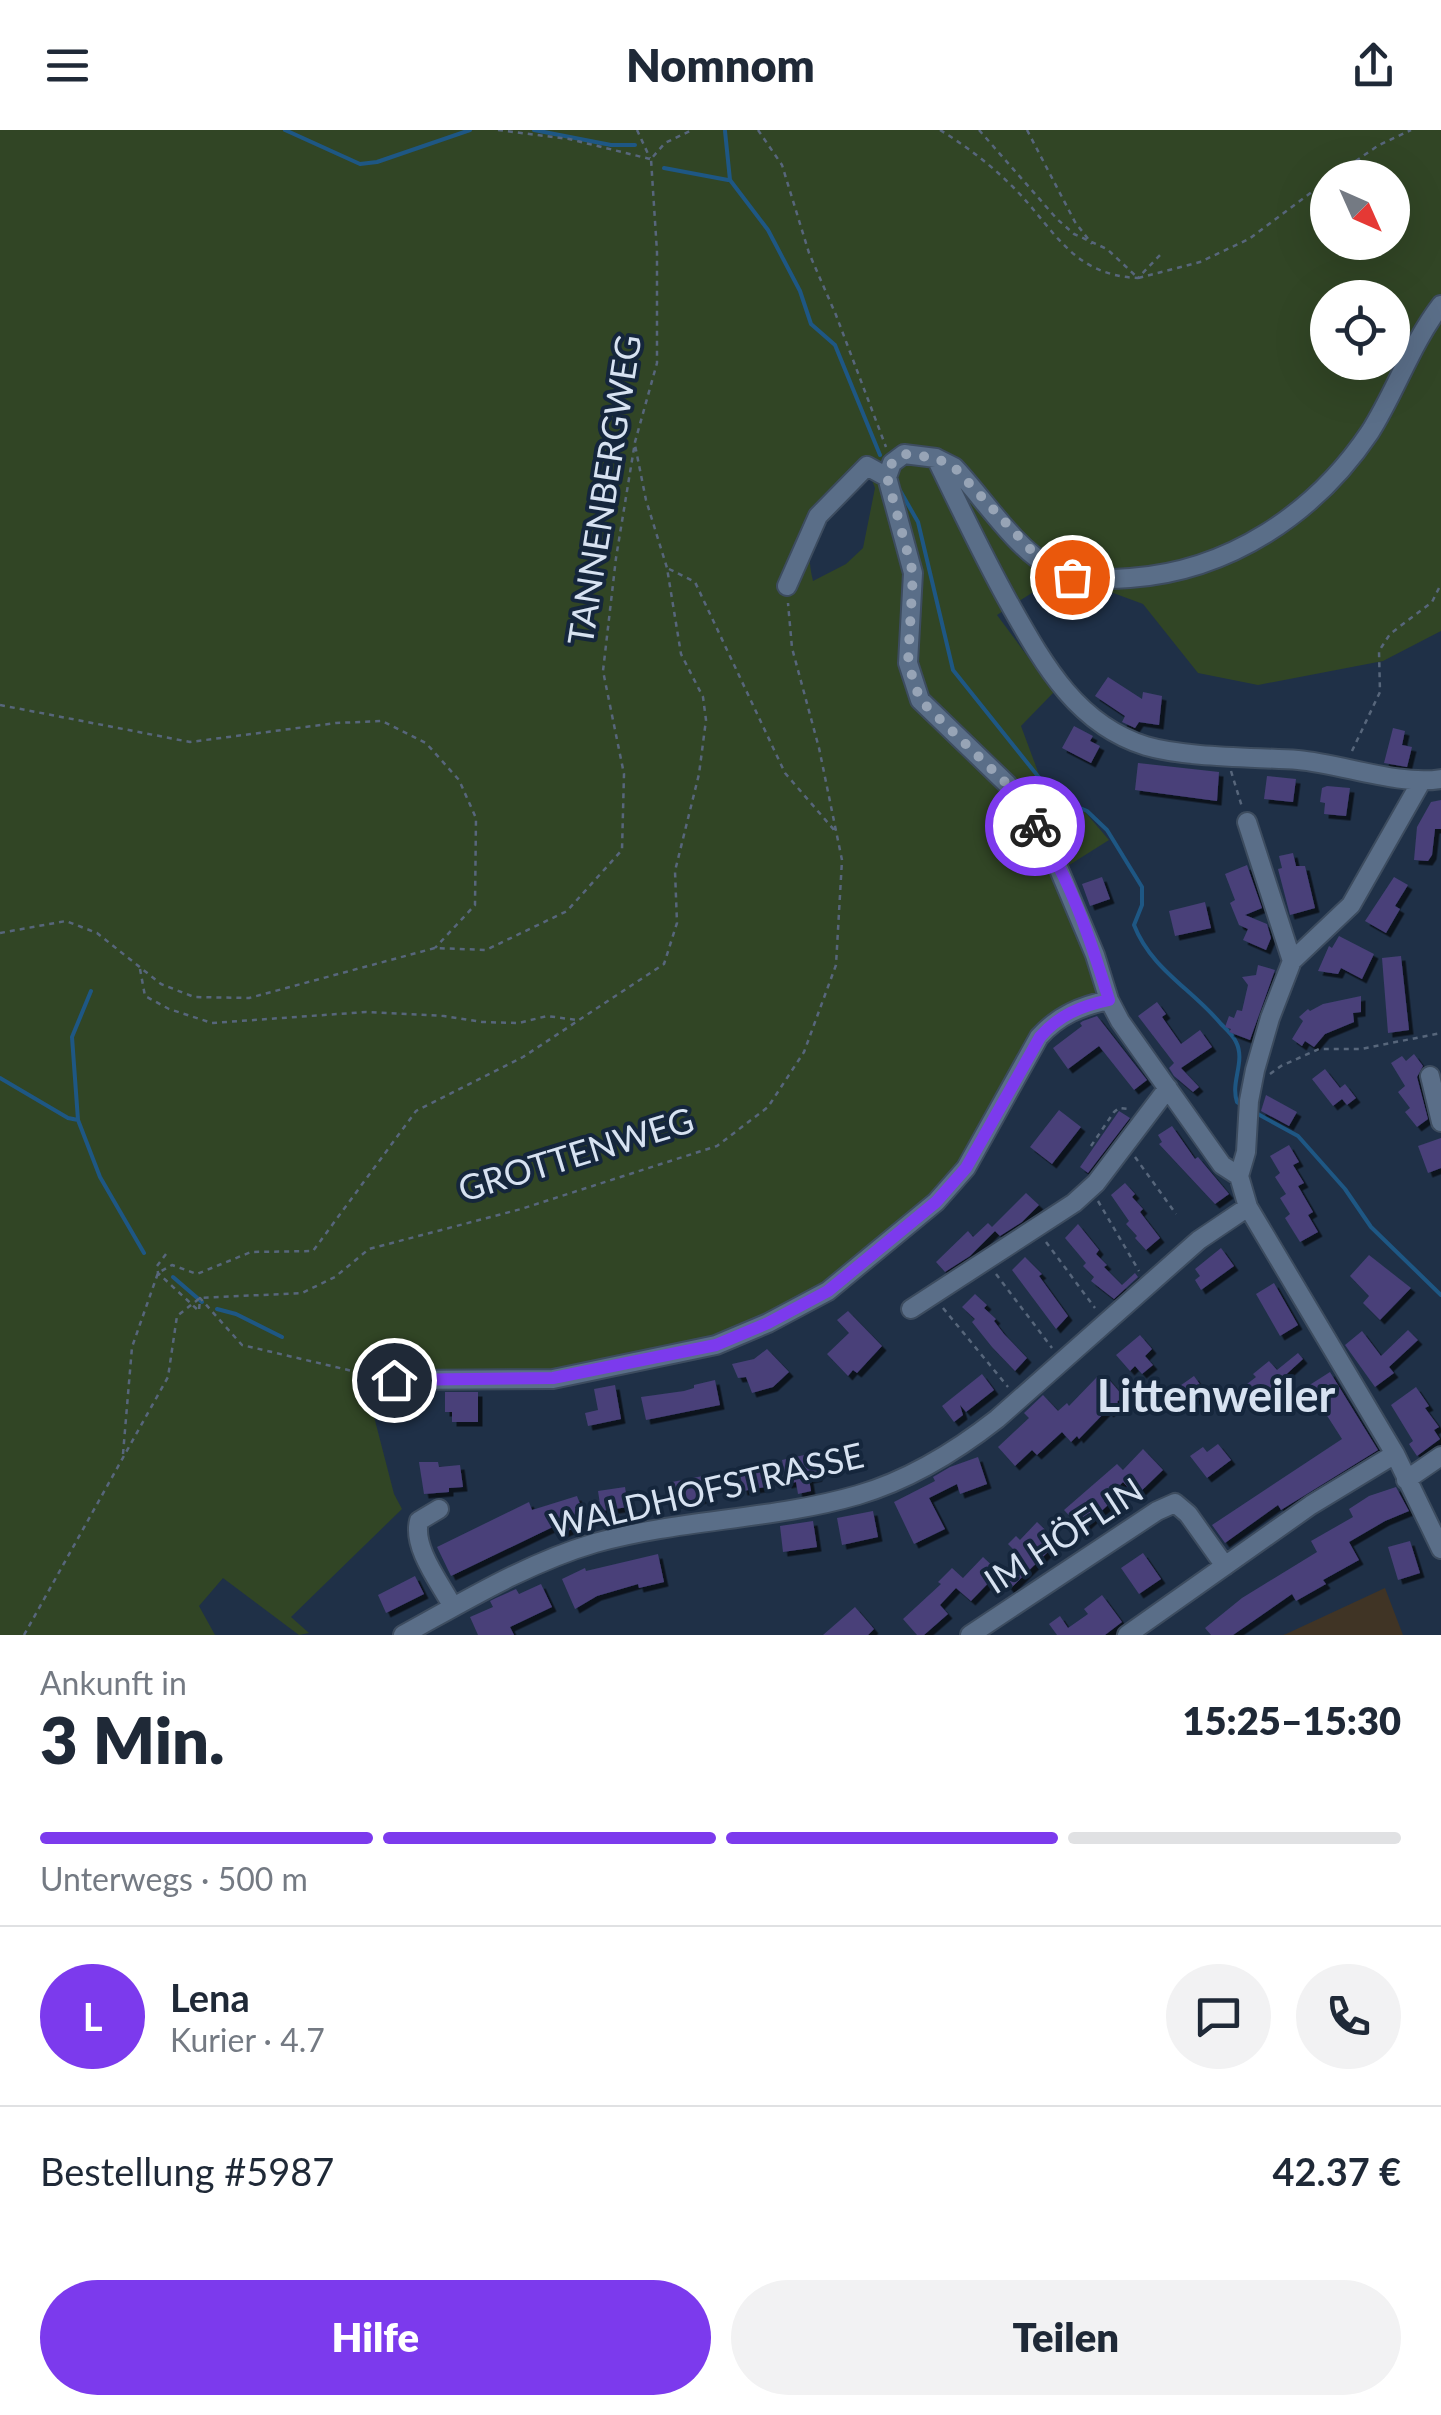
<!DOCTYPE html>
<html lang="de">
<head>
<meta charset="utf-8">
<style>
	:root { --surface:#fff; --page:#f2f2f3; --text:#1f2937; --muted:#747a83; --line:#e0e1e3; --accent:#7c3aed }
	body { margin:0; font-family:Lato,sans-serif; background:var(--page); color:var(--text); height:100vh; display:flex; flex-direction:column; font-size:38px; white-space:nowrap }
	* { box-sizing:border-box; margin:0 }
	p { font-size:32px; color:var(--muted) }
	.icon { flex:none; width:55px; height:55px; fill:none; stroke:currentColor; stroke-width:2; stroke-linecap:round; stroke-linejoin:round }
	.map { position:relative; height:1505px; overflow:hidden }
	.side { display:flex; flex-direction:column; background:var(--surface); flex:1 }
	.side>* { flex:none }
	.needle { width:65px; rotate:135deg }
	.fabs { position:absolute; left:1310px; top:30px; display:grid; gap:20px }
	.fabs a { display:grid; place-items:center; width:100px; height:100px; border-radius:50%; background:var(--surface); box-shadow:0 10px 40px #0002; font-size:50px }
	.pin { position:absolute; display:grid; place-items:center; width:85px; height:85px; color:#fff; margin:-42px; border:5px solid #fff; border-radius:50%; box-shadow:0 2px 10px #0007 }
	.courier { position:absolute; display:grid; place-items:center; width:100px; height:100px; margin:-50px; border:8px solid #7c3aed; border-radius:50%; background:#fff; color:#222; box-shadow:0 2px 12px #0007 }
	.overview em { font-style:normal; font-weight:800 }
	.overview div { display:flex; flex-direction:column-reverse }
	.overview { display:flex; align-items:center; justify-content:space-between; height:170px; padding:0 40px }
	h1 { font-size:65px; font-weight:800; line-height:75px }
	.bar { display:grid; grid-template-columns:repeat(4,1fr); gap:15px 10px; align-content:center; height:120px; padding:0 40px }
	.bar i { height:12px; border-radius:8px; background:var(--line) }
	.bar .on { background:var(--accent) }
	.bar p { grid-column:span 4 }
	.line { display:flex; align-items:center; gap:25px; padding:0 40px; border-top:2px solid var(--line) }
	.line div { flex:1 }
	.round { display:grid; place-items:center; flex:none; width:105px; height:105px; border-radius:52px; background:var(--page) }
	.button { display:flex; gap:20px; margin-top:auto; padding:20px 40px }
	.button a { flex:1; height:115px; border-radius:60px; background:var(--accent); color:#fff; font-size:40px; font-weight:800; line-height:115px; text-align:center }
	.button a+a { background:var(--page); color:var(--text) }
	header { display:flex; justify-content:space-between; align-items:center; height:130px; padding:0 40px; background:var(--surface); font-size:45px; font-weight:800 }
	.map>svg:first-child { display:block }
	.education { fill:#403425 }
	.green { fill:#314525; fill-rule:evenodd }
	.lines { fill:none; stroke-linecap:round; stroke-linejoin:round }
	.stream { stroke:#1e5784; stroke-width:4 }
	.building { fill:#484079; filter:url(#shadow) }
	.minor-casing { stroke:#3d4c5f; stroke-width:22 }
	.path { stroke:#57667b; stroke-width:2.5; stroke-dasharray:5 5; stroke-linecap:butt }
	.minor { stroke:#5a6e88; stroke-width:18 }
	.done { stroke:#97a4b6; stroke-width:10; stroke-dasharray:0 18 }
	.route { stroke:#7c3aed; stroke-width:12 }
	.labels { text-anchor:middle; stroke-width:8; stroke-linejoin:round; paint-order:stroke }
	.street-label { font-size:35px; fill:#d7e2f1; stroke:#15263c }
	.district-label { font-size:45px; font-weight:bold; fill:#d7e2f1; stroke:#15263c }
</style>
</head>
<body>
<header><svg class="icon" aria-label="menu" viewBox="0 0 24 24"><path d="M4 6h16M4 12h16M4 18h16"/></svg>Nomnom<svg class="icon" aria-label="share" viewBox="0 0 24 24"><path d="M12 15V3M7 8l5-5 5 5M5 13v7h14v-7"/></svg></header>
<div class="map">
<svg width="1441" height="1505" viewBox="0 0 1441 1505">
	<defs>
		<filter id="shadow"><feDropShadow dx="4.5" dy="4.5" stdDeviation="0" flood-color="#0009"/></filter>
	</defs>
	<rect width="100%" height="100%" fill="#1f3047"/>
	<path class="education" d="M 1385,1458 L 1403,1505 L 1283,1505 L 1286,1504 Z"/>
	<path class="green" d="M 0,0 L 1441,0 L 1441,501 L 1383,531 L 1258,555 L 1198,543 L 1143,474 L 1062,444 L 997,485 L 1054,562 L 1021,596 L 1044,658 L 1065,675 L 1085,682 L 1109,710 L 1055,744 L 1091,829 L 1097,863 L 1081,867 L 1040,894 L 994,984 L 938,1063 L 831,1152 L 792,1176 L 696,1214 L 547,1247 L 428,1256 L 370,1271 L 394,1364 L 402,1379 L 291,1487 L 309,1503 L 299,1505 L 223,1448 L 199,1476 L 215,1505 L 0,1505 ZM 1328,48 L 1392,48 L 1392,112 L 1328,112 ZM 1328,168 L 1392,168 L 1392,232 L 1328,232 ZM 867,337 L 875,358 L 863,418 L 846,434 L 813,451 C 799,395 831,373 867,337 Z"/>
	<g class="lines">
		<path class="stream" d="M 285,0 L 360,34 L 377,32 L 470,0
			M 534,0 L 611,15 L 635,15
			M 725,1 L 730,50 L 768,100 L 800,161 L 811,194 L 835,215 L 880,325
			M 664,38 L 728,50
			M 898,357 L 918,392 L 953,540 L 1045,655 L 1066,672 L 1087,681 L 1107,700 L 1142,757 L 1142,775 L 1134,795 C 1151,839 1192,859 1221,894 C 1226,899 1233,905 1236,912 C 1246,931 1230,952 1237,972 L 1243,976
			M 0,948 L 68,988 L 78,990 L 100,1047 L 144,1123
			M 1256,983 L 1298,1006 L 1345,1059 L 1371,1097 L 1441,1165
			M 78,990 L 72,907 L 91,861
			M 173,1147 L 202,1172
			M 217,1179 L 236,1184 L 282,1207"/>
	</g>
	<path class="building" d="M 1108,547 L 1142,569 L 1143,562 L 1162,566 L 1159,595 L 1139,592 L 1135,598 L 1122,592 L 1125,586 L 1095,566 Z
		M 1074,596 L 1093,606 L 1090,611 L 1100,616 L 1091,633 L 1062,618 Z
		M 1393,598 L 1405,601 L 1402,615 L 1412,617 L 1407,637 L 1384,633 Z
		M 1138,633 L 1219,642 L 1217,671 L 1135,660 Z
		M 1267,646 L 1296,649 L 1293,672 L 1264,669 Z
		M 1327,656 L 1350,658 L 1346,686 L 1324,684 L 1325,673 L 1320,672 L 1322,658 Z
		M 1441,670 L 1441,699 L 1435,699 L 1432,725 L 1428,731 L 1414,730 L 1417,697 L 1431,672 Z
		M 1293,723 L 1296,736 L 1305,736 L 1315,778 L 1290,785 L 1278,739 L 1282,738 L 1279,726 Z
		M 1247,735 L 1262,778 L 1245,785 L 1267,794 L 1271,808 L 1266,820 L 1243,810 L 1248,799 L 1239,795 L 1230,773 L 1235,770 L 1225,744 Z
		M 1102,747 L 1110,769 L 1090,776 L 1082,754 Z
		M 1394,747 L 1408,755 L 1395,776 L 1400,779 L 1386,803 L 1365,791 Z
		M 1205,772 L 1211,798 L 1175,806 L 1169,781 Z
		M 1339,806 L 1374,824 L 1362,849 L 1341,838 L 1338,844 L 1318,841 L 1329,816 L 1332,818 Z
		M 1401,826 L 1409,900 L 1388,903 L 1382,828 Z
		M 1258,835 L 1275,840 L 1250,910 L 1229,902 L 1231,899 L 1225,897 L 1229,886 L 1234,888 L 1237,880 L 1242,881 L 1248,855 L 1242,847 L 1256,845 Z
		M 1361,866 L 1361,882 L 1353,883 L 1354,892 L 1325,904 L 1314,917 L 1305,911 L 1302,916 L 1292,909 L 1303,891 L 1299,887 L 1308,879 L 1310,881 L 1323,874 Z
		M 1157,872 L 1166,884 L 1162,887 L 1181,914 L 1200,900 L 1212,917 L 1181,938 L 1199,957 L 1193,962 L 1174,946 L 1169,938 L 1174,933 L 1138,886 Z
		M 1097,886 L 1147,950 L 1134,960 L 1099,916 L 1068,939 L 1053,918 L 1082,896 L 1080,893 L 1083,891 Z
		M 1414,924 L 1423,936 L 1417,947 L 1428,989 L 1417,997 L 1405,982 L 1410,978 L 1398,962 L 1405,956 L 1391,933 L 1402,926 L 1406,931 Z
		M 1325,939 L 1340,958 L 1345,954 L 1356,968 L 1347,975 L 1342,969 L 1333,976 L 1312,949 Z
		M 1266,965 L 1297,982 L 1289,996 L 1261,981 Z
		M 1059,980 L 1081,997 L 1052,1034 L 1030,1017 Z
		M 1119,981 L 1130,988 L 1088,1043 L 1080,1037 Z
		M 1172,996 L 1195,1029 L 1198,1027 L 1229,1064 L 1215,1074 L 1159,1014 L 1162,1012 L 1158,1005 Z
		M 1441,1008 L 1441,1038 L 1428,1043 L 1418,1016 Z
		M 1289,1015 L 1299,1032 L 1293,1035 L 1304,1053 L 1298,1056 L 1313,1082 L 1308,1085 L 1318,1102 L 1300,1112 L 1285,1088 L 1290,1084 L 1280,1068 L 1286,1064 L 1275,1047 L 1280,1043 L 1270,1026 Z
		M 1125,1053 L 1135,1064 L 1132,1067 L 1143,1079 L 1140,1082 L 1160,1108 L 1146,1120 L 1135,1108 L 1137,1106 L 1126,1094 L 1129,1091 L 1111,1065 Z
		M 1026,1063 L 1039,1075 L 1022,1092 L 1000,1106 L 995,1101 L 970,1126 L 945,1142 L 936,1132 L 968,1101 L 973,1107 L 988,1093 L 992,1097 Z
		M 1078,1094 L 1099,1120 L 1096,1124 L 1107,1135 L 1104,1137 L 1122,1155 L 1135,1143 L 1138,1147 L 1114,1169 L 1091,1151 L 1094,1147 L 1083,1136 L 1086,1133 L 1065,1108 Z
		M 1221,1118 L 1234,1136 L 1201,1160 L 1195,1150 L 1200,1146 L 1195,1139 Z
		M 1369,1125 L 1411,1158 L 1380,1190 L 1363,1173 L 1369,1166 L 1350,1146 Z
		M 1025,1127 L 1042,1144 L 1039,1146 L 1068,1186 L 1056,1199 L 1012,1140 Z
		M 1274,1153 L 1298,1195 L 1280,1206 L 1256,1164 Z
		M 975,1164 L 987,1175 L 984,1178 L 996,1189 L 994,1191 L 1004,1204 L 1027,1228 L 1015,1241 L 992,1217 L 972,1192 L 975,1189 L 962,1177 Z
		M 848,1181 L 882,1216 L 857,1243 L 853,1240 L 848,1246 L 827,1224 L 849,1203 L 837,1190 Z
		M 1408,1200 L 1418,1210 L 1389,1237 L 1394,1243 L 1375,1257 L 1345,1215 L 1362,1201 L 1381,1226 Z
		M 1140,1205 L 1152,1219 L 1145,1226 L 1153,1235 L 1142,1244 L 1135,1236 L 1130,1241 L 1116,1225 Z
		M 767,1219 L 789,1242 L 773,1257 L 752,1263 L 746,1247 L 738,1248 L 732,1234 L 754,1229 Z
		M 1298,1223 L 1303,1229 L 1255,1273 L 1242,1258 L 1256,1247 L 1253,1244 L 1269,1231 L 1277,1240 Z
		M 1330,1242 L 1378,1320 L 1281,1380 L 1278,1375 L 1225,1413 L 1212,1395 L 1342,1309 L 1308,1256 Z
		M 982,1244 L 994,1260 L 966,1282 L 960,1275 L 963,1285 L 954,1292 L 942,1276 Z
		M 1105,1245 L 1123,1266 L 1117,1272 L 1119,1274 L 1109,1283 L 1107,1280 L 1079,1309 L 1077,1306 L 1071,1312 L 1062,1302 L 1037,1325 L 1032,1320 L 1015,1336 L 998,1317 L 1029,1288 L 1024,1283 L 1043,1265 L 1058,1281 L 1067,1273 L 1069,1276 L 1097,1247 L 1099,1250 Z
		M 1194,1246 L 1206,1263 L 1186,1277 L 1174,1260 Z
		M 715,1250 L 720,1275 L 646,1290 L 641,1267 L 684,1261 L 694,1258 L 694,1255 Z
		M 615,1255 L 621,1289 L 588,1296 L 585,1283 L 598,1280 L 594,1259 Z
		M 1416,1257 L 1429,1276 L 1425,1278 L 1439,1297 L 1434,1300 L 1440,1309 L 1417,1326 L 1409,1314 L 1413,1311 L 1391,1275 Z
		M 445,1262 L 478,1262 L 478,1292 L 452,1292 L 452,1282 L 445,1282 Z
		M 1218,1314 L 1231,1330 L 1207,1348 L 1190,1326 L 1203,1317 L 1207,1322 Z
		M 1143,1319 L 1163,1340 L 1136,1366 L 1123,1352 L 1104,1371 L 1108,1375 L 1082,1399 L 1064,1380 L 1117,1334 L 1123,1340 Z
		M 813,1323 L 818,1347 L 809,1349 L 811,1361 L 798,1364 L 796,1352 L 787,1354 L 782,1330 Z
		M 978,1327 L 987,1354 L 960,1364 L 957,1354 L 929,1368 L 945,1399 L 914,1414 L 894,1372 L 935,1351 L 933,1347 L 950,1337 Z
		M 419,1332 L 438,1332 L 439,1337 L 460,1335 L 463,1357 L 449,1358 L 449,1362 L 424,1364 Z
		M 761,1333 L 765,1357 L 743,1361 L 739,1337 Z
		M 703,1346 L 708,1368 L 676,1374 L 672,1352 Z
		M 625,1357 L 628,1377 L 601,1381 L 598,1361 Z
		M 1396,1357 L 1409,1381 L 1385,1391 L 1349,1412 L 1359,1430 L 1323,1450 L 1326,1454 L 1296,1471 L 1292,1464 L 1233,1505 L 1211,1505 L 1205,1498 L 1242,1468 L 1317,1422 L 1311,1411 L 1353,1387 L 1349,1379 L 1369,1366 Z
		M 577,1366 L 587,1392 L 563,1403 L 559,1394 L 451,1446 L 437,1417 L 529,1372 L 532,1380 Z
		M 873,1381 L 878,1407 L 842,1415 L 837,1388 Z
		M 813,1391 L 817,1417 L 783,1422 L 780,1396 Z
		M 1037,1392 L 1058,1412 L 1010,1459 L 999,1446 L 1021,1427 L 1008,1414 L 1016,1406 L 1020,1410 Z
		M 1410,1411 L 1420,1443 L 1398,1450 L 1388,1417 Z
		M 1143,1423 L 1161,1449 L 1139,1464 L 1121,1438 Z
		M 658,1424 L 664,1452 L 639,1458 L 638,1454 L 597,1466 L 575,1479 L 562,1449 L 585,1438 L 586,1441 Z
		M 983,1427 L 999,1442 L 971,1471 L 956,1458 L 940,1475 L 948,1484 L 924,1505 L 917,1505 L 903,1489 L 941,1454 L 938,1452 L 952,1438 L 963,1448 Z
		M 415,1446 L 424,1464 L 386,1483 L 378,1465 Z
		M 541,1454 L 552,1477 L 510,1497 L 514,1505 L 478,1505 L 470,1487 L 493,1477 L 490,1471 L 496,1468 L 516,1459 L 519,1464 Z
		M 1102,1465 L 1122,1492 L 1105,1505 L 1057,1505 L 1049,1494 L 1060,1486 L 1068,1498 L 1088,1484 L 1084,1479 Z
		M 855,1477 L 874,1499 L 868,1505 L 823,1505 Z"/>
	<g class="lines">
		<defs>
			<path id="minor" d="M 1441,175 C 1411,214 1396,261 1370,302 C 1315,384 1229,441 1130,448 C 1101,450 1076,450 1049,436 C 1015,418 981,365 954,337 L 936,328 L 904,324 L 892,333 L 887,347 L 913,443 L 908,533 L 920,570 L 1007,654 L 1050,718 L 1095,825 L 1109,870 L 1120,891 L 1222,1035 L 1239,1046 L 1248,1077 L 1395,1324 L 1441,1419
				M 936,328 C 959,376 982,424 1008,471 C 1042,531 1075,594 1146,616 C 1187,628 1254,627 1298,630 C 1342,634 1400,656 1441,649
				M 787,456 L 818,386 L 867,336 L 887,347
				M 1247,692 L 1292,831
				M 1430,946 L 1441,992
				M 1239,1046 L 1246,1022 L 1249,971 L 1255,940 L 1270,888 L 1292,831 L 1351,775 L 1421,652
				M 911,1179 L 1074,1073 L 1096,1053 L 1168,958
				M 394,1250 L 553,1249 L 716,1215 L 768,1193 L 828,1161 L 936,1072 L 966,1038 L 1039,907 C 1059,885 1081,876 1109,870
				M 1406,1350 L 1441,1326
				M 439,1379 L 419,1391 C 412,1418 441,1454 453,1477
				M 403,1505 C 465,1471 527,1433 595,1413 C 681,1389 772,1390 858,1365 C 909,1350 955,1322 997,1289 L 1199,1110 L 1248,1077
				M 970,1505 L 1157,1381 L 1175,1373 L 1188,1384 L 1225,1436
				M 1127,1505 L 1311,1375 L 1395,1324"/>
		</defs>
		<use href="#minor" class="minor-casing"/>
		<path class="path" d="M 498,0 L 569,9 L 650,29
			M 637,0 L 650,28
			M 758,0 L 782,35 L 809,123 L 836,185 L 886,317
			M 940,0 C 966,16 991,35 1013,57 C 1055,99 1071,145 1138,148 L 1160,125
			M 979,0 L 1057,89 L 1074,104 L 1107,119 L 1138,148 L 1200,132 L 1249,109 L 1328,50
			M 1027,0 L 1075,92 L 1092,114
			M 1331,48 L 1379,15 L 1411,0
			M 669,439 L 695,452 L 785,643 L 835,701
			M 0,575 L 190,612 L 336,593 L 382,591 L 426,613 L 459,650 L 476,688 L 475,775 L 435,818
			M 1352,621 L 1380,562 L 1379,521 L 1390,504 L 1432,472 L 1441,454
			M 1231,641 L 1242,677
			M 0,803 L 66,791 L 97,803 L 161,854 L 194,867 L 249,868 L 435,818 L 486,820 L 567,781 L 622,720 L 624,644 L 603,541 L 616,428 L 635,312 L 657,233 L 657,122 L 651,29 L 665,13 L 692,0
			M 140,839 L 145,866 L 169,879 L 212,893 L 366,882 L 444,886 L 482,892 L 519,893 L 547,886 L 577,890
			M 1270,944 L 1281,936 L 1319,919 L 1361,919 L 1441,903
			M 1091,1016 L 1114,982 L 1119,978 L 1130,979
			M 1135,1027 L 1176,1084
			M 1098,1071 L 1139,1141
			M 1046,1112 L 1095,1178
			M 166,1124 L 157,1136 L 158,1143 L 199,1181 L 200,1168 L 242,1215 L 378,1247
			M 996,1144 L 1052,1218
			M 943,1178 L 1008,1257
			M 123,1324 L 132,1217 L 158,1143 L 172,1135 L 197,1144 L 251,1122 L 313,1121 L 416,981 L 523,927 L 664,834 L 677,793 L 675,741 L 699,644 L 706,590 L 703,567 L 681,524 L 667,438 L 646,370 L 635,315
			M 24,1505 L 168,1247 L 177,1186 L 200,1168 L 302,1163 L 335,1147 L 369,1119 L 521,1079 L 717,1016 L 768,977 L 804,922 L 836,835 L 842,730 L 819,618 L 792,518 L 788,473"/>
		<use href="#minor" class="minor"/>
	</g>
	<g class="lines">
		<path class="done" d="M 1035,696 L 1007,654 L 920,570 L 908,533 L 913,443 L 887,347 L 892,333 L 904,324 L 936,328 L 954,337 L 1044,434 L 1072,447"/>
		<path class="route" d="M 394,1250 L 553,1248 L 716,1215 L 768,1193 L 828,1161 L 936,1072 L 966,1038 L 1040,907 C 1059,885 1081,876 1109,870 C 1091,811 1070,747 1035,696"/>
	</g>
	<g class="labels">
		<g class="street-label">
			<text transform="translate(605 360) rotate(-81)" y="12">TANNENBERGWEG</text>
			<text transform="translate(576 1025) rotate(-17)" y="12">GROTTENWEG</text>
			<text transform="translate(707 1361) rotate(-13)" y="12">WALDHOFSTRASSE</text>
			<text transform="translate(1064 1406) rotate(-33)" y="12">IM HÖFLIN</text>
		</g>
		<g class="district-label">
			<text x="1216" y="1282">Littenweiler</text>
		</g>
	</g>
</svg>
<div class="fabs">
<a><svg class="needle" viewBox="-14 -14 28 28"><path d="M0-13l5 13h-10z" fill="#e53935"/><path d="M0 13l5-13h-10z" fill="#747a83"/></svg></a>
<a><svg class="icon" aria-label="locate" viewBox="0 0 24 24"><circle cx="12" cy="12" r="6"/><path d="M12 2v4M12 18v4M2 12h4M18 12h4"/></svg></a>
</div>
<div class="pin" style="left:1072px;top:447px;background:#ea580c"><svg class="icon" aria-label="bag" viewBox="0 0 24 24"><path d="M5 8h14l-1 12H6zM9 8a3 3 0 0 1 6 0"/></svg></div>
<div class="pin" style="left:394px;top:1250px;background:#1f2937"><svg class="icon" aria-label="home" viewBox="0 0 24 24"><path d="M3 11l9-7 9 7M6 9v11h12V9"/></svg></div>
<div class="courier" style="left:1035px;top:696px"><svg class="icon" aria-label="bike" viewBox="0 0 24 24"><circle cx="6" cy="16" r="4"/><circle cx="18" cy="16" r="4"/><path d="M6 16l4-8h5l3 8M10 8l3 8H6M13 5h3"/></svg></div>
</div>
<section class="side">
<div class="overview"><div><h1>3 Min.</h1><p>Ankunft in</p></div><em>15:25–15:30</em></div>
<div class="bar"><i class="on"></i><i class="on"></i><i class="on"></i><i></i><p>Unterwegs · 500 m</p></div>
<div class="line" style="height:180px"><b class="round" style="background:var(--accent);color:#fff">L</b><div><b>Lena</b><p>Kurier · 4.7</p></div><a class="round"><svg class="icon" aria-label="chat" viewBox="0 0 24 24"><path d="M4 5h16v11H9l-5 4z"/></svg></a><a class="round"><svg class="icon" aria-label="phone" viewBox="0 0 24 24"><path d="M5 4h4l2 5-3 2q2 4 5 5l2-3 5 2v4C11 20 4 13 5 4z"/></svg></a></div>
<div class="line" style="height:130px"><div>Bestellung #5987</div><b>42.37 €</b></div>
<div class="button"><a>Hilfe</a><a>Teilen</a></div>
</section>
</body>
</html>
